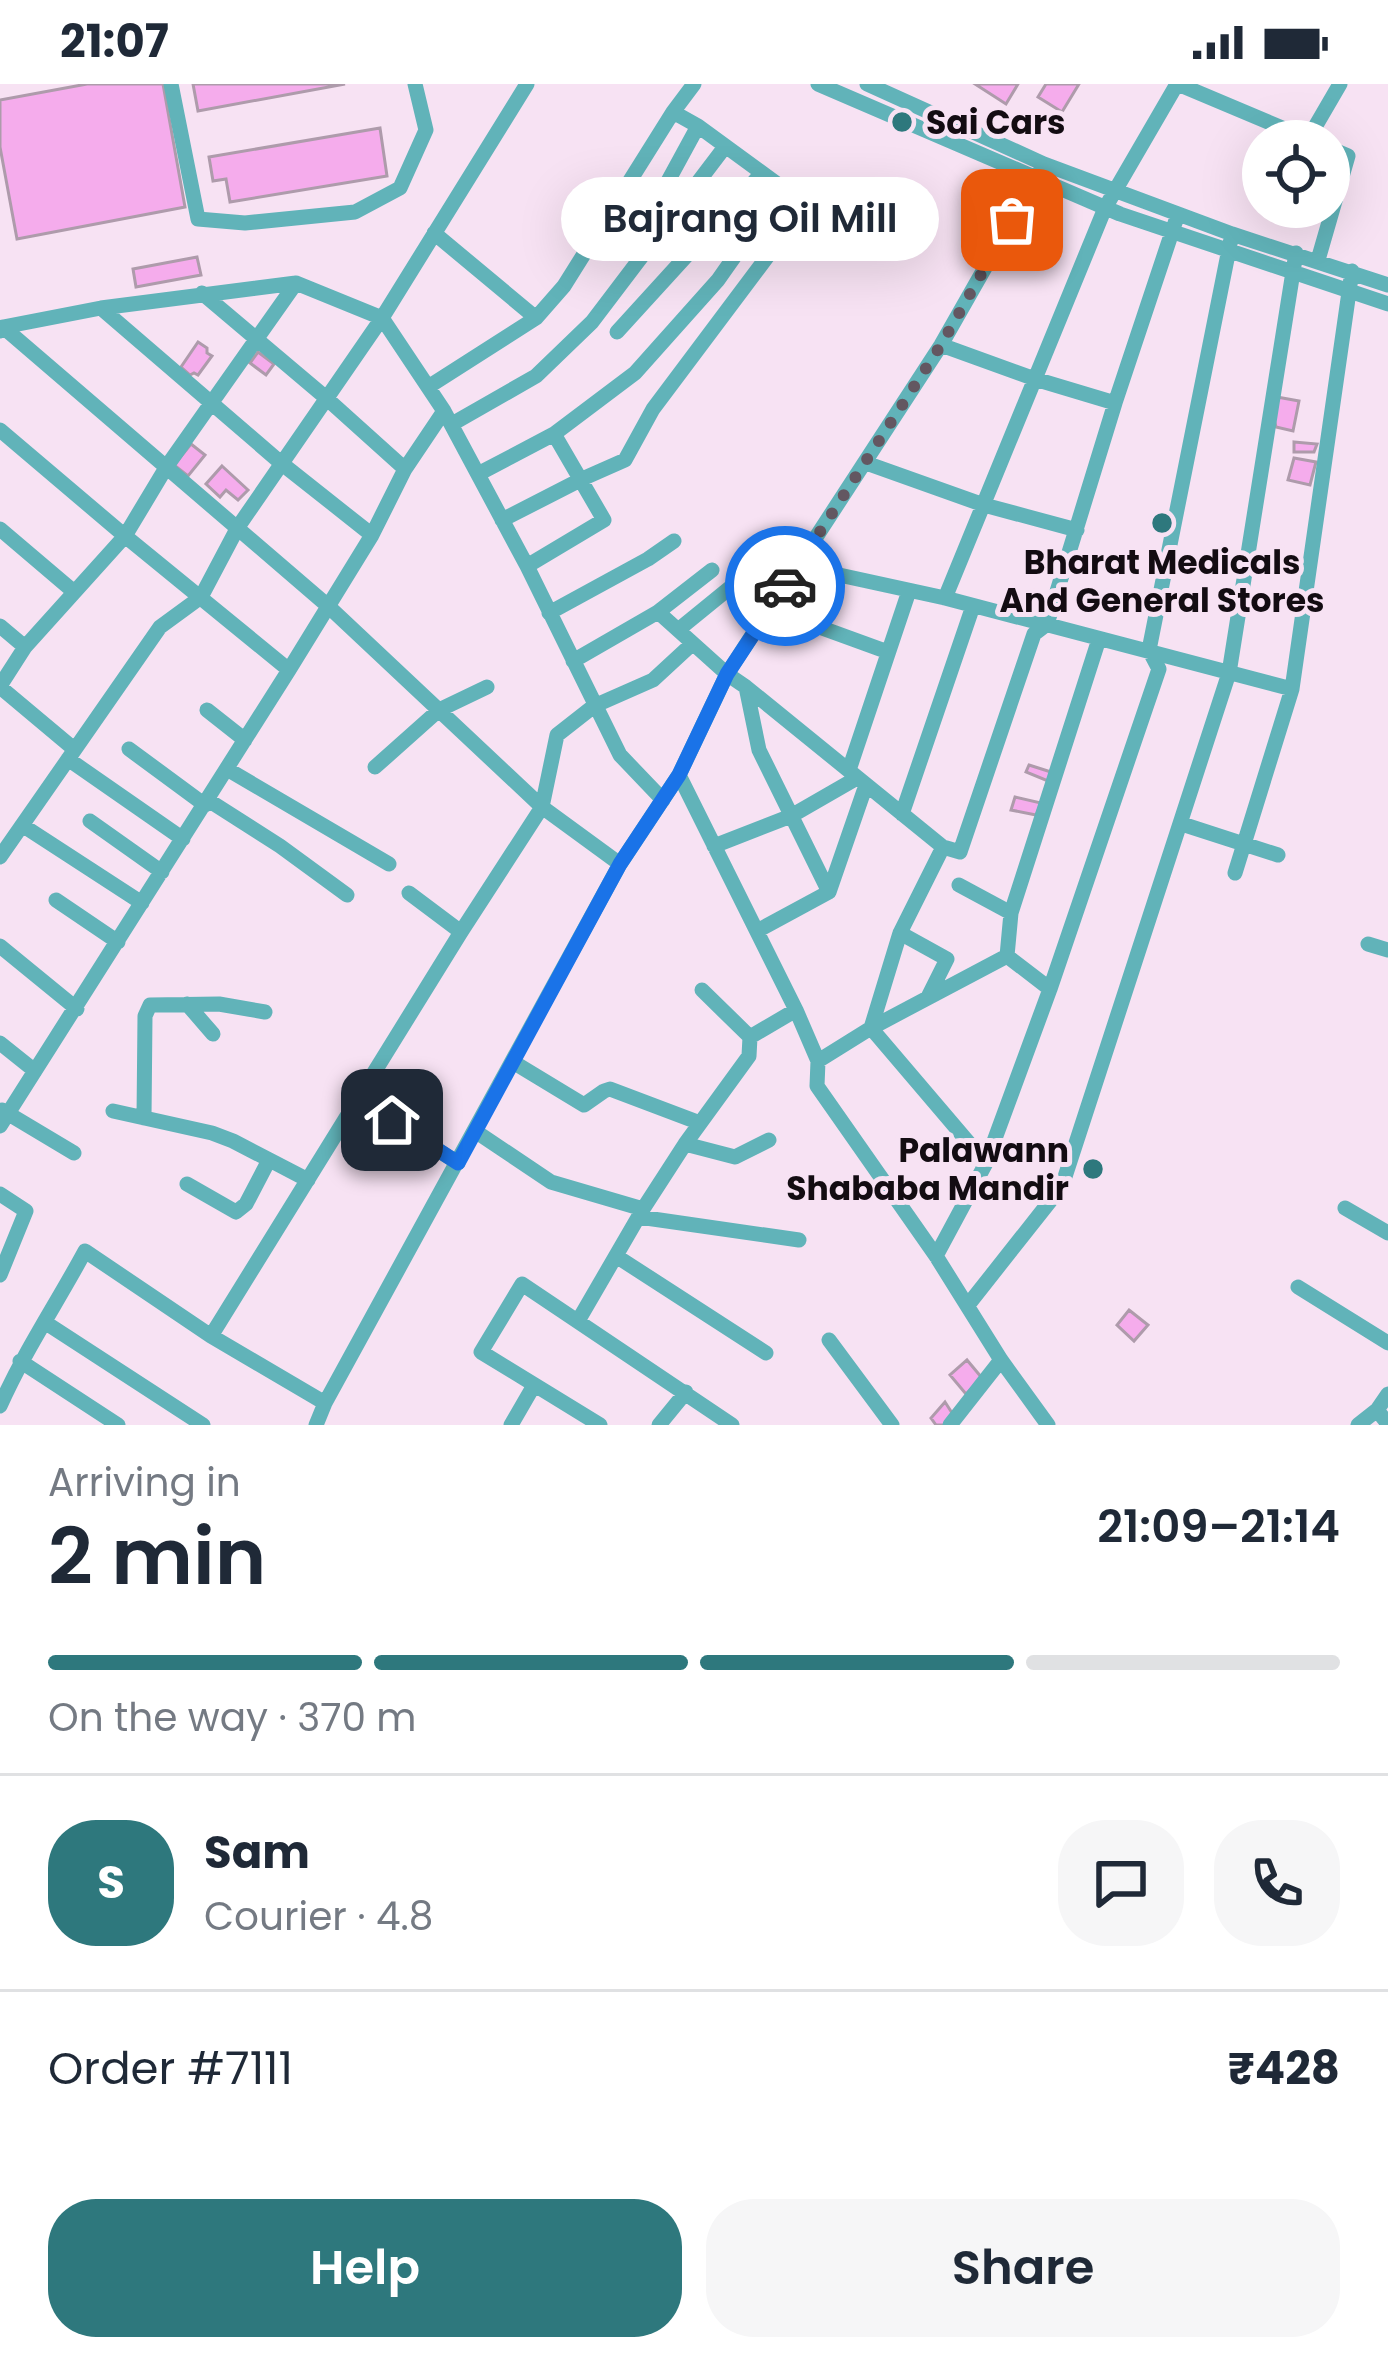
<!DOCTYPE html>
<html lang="en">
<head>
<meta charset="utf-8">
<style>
	:root { --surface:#fff; --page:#f6f6f7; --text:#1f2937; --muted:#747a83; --line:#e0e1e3; --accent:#2e787d }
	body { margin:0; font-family:Poppins,sans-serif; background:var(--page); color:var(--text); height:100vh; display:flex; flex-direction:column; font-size:45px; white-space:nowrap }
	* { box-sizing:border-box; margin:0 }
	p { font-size:39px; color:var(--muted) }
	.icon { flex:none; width:66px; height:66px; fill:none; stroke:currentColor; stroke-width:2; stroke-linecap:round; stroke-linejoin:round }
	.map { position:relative; height:1341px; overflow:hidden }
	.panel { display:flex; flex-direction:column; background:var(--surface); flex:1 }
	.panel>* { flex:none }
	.controls { position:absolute; left:1242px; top:36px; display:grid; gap:24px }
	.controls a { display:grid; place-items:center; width:108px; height:108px; border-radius:50%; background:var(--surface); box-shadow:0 12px 48px #0002; font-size:60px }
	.pin { position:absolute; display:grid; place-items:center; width:102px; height:102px; color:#fff; margin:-51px; border-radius:24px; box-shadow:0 6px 18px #0006 }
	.courier { position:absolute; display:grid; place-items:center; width:120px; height:120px; margin:-60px; border:9px solid #1a73e8; border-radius:50%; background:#fff; color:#222; box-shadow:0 3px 15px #0007 }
	.bubble { position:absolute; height:84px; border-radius:42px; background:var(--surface); box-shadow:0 12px 48px #0002; font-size:39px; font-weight:600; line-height:84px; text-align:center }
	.head em { font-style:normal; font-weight:600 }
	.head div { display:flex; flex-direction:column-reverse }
	.head { display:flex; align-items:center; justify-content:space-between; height:204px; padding:0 48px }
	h1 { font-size:78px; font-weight:600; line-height:90px }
	.bar { display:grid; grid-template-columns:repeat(4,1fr); gap:18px 12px; align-content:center; height:144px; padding:0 48px }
	.bar i { height:15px; border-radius:9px; background:var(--line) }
	.bar .current { background:var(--accent) }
	.bar p { grid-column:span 4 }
	.line { display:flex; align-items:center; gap:30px; padding:0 48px; border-top:3px solid var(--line) }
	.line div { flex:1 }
	.round { display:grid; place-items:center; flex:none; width:126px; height:126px; border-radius:48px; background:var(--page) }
	.button { display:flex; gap:24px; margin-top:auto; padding:24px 48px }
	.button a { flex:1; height:138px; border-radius:48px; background:var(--accent); color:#fff; font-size:48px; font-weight:600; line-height:138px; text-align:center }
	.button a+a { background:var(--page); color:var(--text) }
	.status { display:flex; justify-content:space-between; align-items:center; height:84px; padding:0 60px; background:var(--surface); direction:ltr }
	.status svg { height:33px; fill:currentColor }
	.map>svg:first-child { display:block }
	.building { fill:#f5acec; stroke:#ae9bab; stroke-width:3 }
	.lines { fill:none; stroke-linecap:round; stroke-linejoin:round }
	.minor { stroke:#61b3b9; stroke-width:15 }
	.done { stroke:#635761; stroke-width:12; stroke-dasharray:0 21.6 }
	.route { stroke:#1a73e8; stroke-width:15 }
	.poi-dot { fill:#2e787d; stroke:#f7e2f3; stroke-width:4.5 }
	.labels { text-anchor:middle; stroke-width:10; stroke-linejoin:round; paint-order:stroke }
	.poi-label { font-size:33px; font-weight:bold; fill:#130c12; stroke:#f7e2f3; text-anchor:start }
</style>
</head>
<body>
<div class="status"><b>21:07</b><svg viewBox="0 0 49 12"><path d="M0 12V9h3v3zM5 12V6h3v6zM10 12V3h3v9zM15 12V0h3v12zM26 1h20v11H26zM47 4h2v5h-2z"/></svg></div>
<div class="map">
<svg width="1388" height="1341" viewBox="0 0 1388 1341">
	<rect width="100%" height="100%" fill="#f7e2f3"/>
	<path class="building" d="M 87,0 L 163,0 L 185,123 L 17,155 L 0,63 L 0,16 Z
		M 193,0 L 345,0 L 198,27 Z
		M 975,0 L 1018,0 L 1006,20 Z
		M 1046,0 L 1079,0 L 1062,28 L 1038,13 Z
		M 380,44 L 387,92 L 230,118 L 226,95 L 213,97 L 209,73 Z
		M 197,173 L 201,191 L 136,203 L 133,185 Z
		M 198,258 L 207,264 L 207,269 L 212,272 L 198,291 L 194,289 L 190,291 L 181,283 Z
		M 258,268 L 274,280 L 266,291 L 250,279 Z
		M 1277,313 L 1299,317 L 1293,347 L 1276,343 L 1273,331 Z
		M 1294,358 L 1317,360 L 1314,368 L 1294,368 Z
		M 191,360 L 205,371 L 188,392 L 174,381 Z
		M 1294,374 L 1316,378 L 1310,401 L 1288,396 Z
		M 222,382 L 248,406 L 238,416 L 226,406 L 220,413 L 206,400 Z
		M 1029,681 L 1051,688 L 1048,697 L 1026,688 Z
		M 1015,713 L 1041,719 L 1036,731 L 1011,726 Z
		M 1129,1226 L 1148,1241 L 1134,1257 L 1117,1241 Z
		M 967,1276 L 982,1294 L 966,1310 L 950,1291 Z
		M 945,1318 L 954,1332 L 945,1341 L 936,1341 L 931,1334 Z"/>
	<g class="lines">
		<path class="minor" d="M 171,0 L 198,135 L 245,139 L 355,128 L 400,104 L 426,46 L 415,0
			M 818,0 L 1120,130 L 1388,220
			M 867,0 L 1044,80 L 1232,150 L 1388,201
			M 1177,0 L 1105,124 L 945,514 L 1292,605
			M 1178,0 L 1313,57
			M 1308,55 L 1340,0
			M 434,149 L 536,234
			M 644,164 L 655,121 L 698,42
			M 1318,176 L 1348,72 L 1329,64
			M 202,209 L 325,313 L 405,385
			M 101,224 L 281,379 L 372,451
			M 3,243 L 328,522 L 542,723 L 620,780
			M 0,247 L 3,243 L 101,224 L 296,199 L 382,234 L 444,327 L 527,482 L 620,671 L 663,716
			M 617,248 L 761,90
			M 941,261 L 1035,295 L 1115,319
			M 428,303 L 536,234 L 564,202 L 673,28 L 694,0
			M 452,340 L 536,292 L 592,238 L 724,64
			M 0,346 L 125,452 L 289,586
			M 866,379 L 984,421 L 1077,446
			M 478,390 L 554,350 L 635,289 L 718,196 L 782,105
			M 502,436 L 582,395 L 625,376 L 653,325 L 806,121 L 698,42 L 673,28
			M 0,445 L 73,507
			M 527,482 L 604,436 L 554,350
			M 798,482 L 945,514
			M 658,528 L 727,590 L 746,603 L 943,763 L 900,849 L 871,944 L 986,1079
			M 549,529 L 648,475 L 674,457
			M 811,540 L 888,568
			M 0,542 L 25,563
			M 678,546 L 732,502
			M 573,577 L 658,528 L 712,486
			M 0,602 L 25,563 L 125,452 L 167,382 L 296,199
			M 0,603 L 74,665
			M 746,603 L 759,666 L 829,808 L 757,847
			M 207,626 L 245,656
			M 129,665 L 205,721
			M 68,675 L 183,755
			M 375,683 L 439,626 L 487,603
			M 227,685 L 389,780
			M 849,686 L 909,507
			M 679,691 L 796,926 L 818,977 L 817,1002 L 936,1172 L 1001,1276 L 1048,1341
			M 208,716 L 280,762 L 347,811
			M 902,730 L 973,522
			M 90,737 L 162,788
			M 1182,740 L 1278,771
			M 22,741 L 142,819
			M 714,762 L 791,732 L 857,694
			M 943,763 L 960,768 L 1034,550 L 1047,540 L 1115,319 L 1178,130
			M 0,773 L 160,543 L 201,513 L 238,443 L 382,234 L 527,0
			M 1235,789 L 1292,605 L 1352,187
			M 959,801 L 1011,829
			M 829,808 L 866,701
			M 409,809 L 461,848
			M 56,816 L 118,858
			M 900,849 L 947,875 L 928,913
			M 1368,860 L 1388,866
			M 0,862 L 77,925
			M 1007,872 L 1050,905
			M 702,906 L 750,953 L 796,926
			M 187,920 L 213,950
			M 0,959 L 35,987
			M 818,977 L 871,944 L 1007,872 L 1011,829 L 1099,555
			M 513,978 L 584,1021 L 604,1007 L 610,1005 L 700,1039
			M 358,1015 L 458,1079
			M 2,1026 L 74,1069
			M 113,1027 L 212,1049 L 233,1057 L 308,1096
			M 144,1034 L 145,932 L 150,921 L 219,920 L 265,928
			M 0,1042 L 289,586 L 372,451 L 405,385 L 444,327
			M 475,1047 L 551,1098 L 643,1125
			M 685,1060 L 735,1073 L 769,1056
			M 187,1100 L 236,1128 L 246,1120 L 269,1076
			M 0,1110 L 26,1127 L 0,1191
			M 1345,1124 L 1388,1149
			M 639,1133 L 799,1156
			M 616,1172 L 766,1269
			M 936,1172 L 986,1079 L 1050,905 L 1159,585 L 1149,566 L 1232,150
			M 1298,1203 L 1388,1259
			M 968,1221 L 1062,1102 L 1229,589 L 1296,169
			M 578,1237 L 643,1125 L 685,1060 L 749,972 L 750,953
			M 46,1239 L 203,1341
			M 211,1252 L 461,848 L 542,723 L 557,651 L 594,622 L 653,596 L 692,560
			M 829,1256 L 892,1341
			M 20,1277 L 118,1341
			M 0,1322 C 24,1268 57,1219 85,1167 L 211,1252 L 325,1319
			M 1377,1326 L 1388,1340
			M 316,1341 L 325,1319 L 620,780 L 679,691 L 727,590 L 941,261 L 1044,80
			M 511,1341 L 533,1303
			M 600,1341 L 481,1268 L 522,1200 L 732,1341
			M 659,1341 L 686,1308
			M 950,1341 L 1001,1276
			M 1358,1341 L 1377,1326 L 1388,1310"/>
	</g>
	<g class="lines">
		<path class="done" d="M 785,502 L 941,261 L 1012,136"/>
		<path class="route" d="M 392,1036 L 458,1079 L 620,780 L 679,691 L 727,590 L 785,502"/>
	</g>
	<g class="poi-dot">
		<circle cx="902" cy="38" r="12"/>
		<circle cx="1162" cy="439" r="12"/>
		<circle cx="1093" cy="1085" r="12"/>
	</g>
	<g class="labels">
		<g class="poi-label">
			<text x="926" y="50">Sai Cars</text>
			<text x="1162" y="490" text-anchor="middle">Bharat Medicals<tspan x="1162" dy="38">And General Stores</tspan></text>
			<text x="1069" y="1078" text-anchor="end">Palawann<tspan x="1069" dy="38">Shababa Mandir</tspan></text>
		</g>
	</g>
</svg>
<div class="controls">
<a><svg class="icon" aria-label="locate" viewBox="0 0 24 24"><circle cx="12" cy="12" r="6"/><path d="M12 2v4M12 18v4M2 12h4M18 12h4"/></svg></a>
</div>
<div class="pin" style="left:1012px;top:136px;background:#ea580c"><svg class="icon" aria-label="bag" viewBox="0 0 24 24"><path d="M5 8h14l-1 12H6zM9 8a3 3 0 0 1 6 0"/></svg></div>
<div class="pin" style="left:392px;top:1036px;background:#1f2937"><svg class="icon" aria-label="home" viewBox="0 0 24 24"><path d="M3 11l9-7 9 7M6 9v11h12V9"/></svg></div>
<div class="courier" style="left:785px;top:502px"><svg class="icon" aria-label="car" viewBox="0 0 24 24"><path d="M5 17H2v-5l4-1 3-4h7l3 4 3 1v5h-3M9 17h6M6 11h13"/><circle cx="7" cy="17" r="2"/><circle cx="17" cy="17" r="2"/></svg></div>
<div class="bubble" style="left:561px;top:93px;width:378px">Bajrang Oil Mill</div>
</div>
<section class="panel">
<div class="head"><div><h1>2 min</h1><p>Arriving in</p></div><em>21:09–21:14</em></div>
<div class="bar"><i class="current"></i><i class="current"></i><i class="current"></i><i></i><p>On the way · 370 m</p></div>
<div class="line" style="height:216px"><b class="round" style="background:var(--accent);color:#fff">S</b><div><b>Sam</b><p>Courier · 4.8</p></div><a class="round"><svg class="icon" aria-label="chat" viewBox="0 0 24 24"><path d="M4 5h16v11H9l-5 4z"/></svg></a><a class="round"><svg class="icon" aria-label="phone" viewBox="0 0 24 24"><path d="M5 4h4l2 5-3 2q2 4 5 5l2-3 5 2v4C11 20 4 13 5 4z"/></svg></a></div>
<div class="line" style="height:156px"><div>Order #7111</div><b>₹428</b></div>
<div class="button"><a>Help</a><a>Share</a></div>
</section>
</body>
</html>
